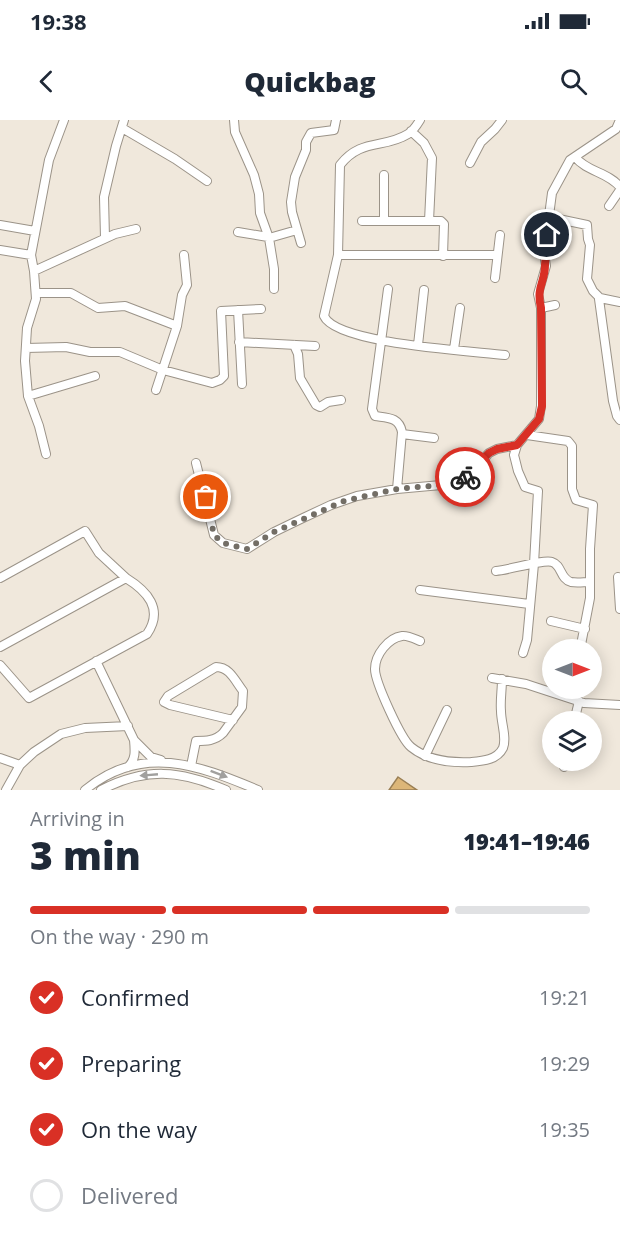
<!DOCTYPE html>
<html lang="en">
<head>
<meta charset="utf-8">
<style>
	:root { --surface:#fff; --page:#f6f6f7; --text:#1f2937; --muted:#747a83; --line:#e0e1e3; --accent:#d93025 }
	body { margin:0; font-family:"Open Sans",sans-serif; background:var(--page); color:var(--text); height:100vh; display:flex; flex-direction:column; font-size:22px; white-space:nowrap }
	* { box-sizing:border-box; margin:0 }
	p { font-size:20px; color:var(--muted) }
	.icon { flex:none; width:33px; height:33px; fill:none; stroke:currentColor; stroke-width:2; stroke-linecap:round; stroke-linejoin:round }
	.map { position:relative; height:670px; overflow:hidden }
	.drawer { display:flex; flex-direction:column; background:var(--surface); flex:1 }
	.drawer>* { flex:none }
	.needle { width:39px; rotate:90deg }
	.controls { position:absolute; left:542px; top:519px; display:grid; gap:12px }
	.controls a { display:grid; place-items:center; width:60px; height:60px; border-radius:50%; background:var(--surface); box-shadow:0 3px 15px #0003; font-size:30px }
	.pin { position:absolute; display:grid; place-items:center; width:51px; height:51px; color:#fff; margin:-26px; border:3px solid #fff; border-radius:50%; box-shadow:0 2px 6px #0007 }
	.courier { position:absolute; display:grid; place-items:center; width:60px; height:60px; margin:-30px; border:4px solid #d93025; border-radius:50%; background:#fff; color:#222; box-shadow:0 2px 8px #0007 }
	.overview em { font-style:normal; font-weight:800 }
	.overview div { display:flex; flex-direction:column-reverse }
	.overview { display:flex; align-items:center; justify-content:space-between; height:102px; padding:0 30px }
	h1 { font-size:39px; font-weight:800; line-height:45px }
	.bar { display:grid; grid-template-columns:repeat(4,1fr); gap:9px 6px; align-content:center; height:72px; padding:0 30px }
	.bar i { height:8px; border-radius:4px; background:var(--line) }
	.bar .on { background:var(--accent) }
	.bar p { grid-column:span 4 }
	ol { padding:0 30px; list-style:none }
	li { display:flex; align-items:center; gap:18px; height:66px }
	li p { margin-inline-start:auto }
	li .icon { padding:6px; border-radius:50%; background:var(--accent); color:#fff; stroke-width:4 }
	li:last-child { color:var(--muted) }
	li i { width:33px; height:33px; border:3px solid var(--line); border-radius:50% }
	.status { display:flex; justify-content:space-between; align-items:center; height:42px; padding:0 30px; background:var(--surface); direction:ltr }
	.status svg { height:16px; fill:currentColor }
	header { display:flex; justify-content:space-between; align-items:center; height:78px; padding:0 30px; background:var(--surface); font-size:27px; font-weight:800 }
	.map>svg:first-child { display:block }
	.building { fill:#dcb678; stroke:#9a7f54; stroke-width:1.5 }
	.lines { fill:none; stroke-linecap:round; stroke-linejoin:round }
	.minor-casing { stroke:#9b9388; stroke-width:10 }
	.minor { stroke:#fff; stroke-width:8 }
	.oneway { fill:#a1a09e }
	.done { stroke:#736e66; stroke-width:6; stroke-dasharray:0 10.8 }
	.route { stroke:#d93025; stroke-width:8 }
</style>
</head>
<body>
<div class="status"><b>19:38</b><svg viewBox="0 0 49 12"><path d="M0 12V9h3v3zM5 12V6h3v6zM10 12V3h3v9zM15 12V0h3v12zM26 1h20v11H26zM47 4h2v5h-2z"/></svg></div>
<header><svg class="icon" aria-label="back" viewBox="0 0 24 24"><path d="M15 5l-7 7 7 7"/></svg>Quickbag<svg class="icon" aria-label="search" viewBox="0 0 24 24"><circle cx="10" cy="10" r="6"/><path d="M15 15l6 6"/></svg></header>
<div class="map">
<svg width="620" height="670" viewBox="0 0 620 670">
	<rect width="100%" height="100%" fill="#f0e8dc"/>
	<path class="building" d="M 398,657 L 417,670 L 389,670 Z"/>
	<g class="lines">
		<defs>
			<path id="minor" d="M 234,0 L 235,12 L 254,55 L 259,74 L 260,93 L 269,118 L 274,149 L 274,169
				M 420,0 C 417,5 413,11 408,14 C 384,29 361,18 340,45 L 338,135 L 324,196 C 336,224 473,231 505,235
				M 122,8 L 175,39 L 207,61
				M 411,11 L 424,23 L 432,38 L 429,101
				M 575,37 C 587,52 608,52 620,67
				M 470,43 L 481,22 L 495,9 L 502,0
				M 609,86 L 620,70
				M 549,97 L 587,105 L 588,119 L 590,125 L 587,159 L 593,171 L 600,178
				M 362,101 L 441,101 L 444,104 L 443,136
				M 384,101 L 384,55
				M 0,105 L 35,111
				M 238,112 L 268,117
				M 105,118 L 104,77 L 116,26 L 124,0
				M 269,118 L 297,110
				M 301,123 L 292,92 L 291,82 L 295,57 L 306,30 L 306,22 L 311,13 L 334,10 L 336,0
				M 0,130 L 31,135
				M 338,135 L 497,135
				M 34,151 L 115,114 L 136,109
				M 495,158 L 500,115
				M 388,169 L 372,289 L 375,296 C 388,298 399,297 402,312 L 397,369
				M 36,173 L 71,173 L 98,188 L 125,186 L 177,206
				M 620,182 L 600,178 L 599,179 L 613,281 L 617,296 L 620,300
				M 541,188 L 538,174 L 546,146 L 544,133 L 552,73 L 570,40 L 616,9 L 620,0
				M 238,190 L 242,264
				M 239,222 L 315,226
				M 294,225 L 298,234 L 300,258 L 316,285 L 320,287 L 328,282 L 341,280
				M 418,225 L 424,170
				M 26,228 L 66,227 L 90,232 L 120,232 L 163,250 L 212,263 L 220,260 L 224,256 L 221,191 L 261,189
				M 454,229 L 460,188
				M 156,270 L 177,206 L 182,175 L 187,165 L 184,135
				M 28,276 L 95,256
				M 402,314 L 434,318
				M 527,315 L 568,321 L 572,326 L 572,369 L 576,380 L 593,385 L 590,429 L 590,478 L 580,530
				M 46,334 L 39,306 L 28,276 L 25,241 L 27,208 L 36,179 L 34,151 L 31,135 L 49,40 L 64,0
				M 196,343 L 214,415 L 223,423 L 247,429 L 274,412 L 303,398 L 331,385 L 357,376 L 397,369 L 452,364 L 477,346 L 489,333 L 497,329 L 517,325
				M 496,451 C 509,450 544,439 552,442 C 562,445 560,459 571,462 C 577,463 584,462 590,462
				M 618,457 L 620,489
				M 0,458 L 85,411 L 99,433 L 126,458
				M 420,470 L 529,484
				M 551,501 L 585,509
				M 420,521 C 415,519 407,515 402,516 C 388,518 375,535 375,549 C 375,562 401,619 411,627 C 428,641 450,643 471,642 C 483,641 497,640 503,628 C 507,617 501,603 501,591 C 500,581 502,570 502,559
				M 0,527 L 126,458 C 147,471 164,489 147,514 L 29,578 L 0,545
				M 523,533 L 527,520 L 534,444 L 538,371 L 525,367 L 518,351 L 514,335 L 517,325 L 539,299 L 541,286 L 541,188 L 555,185
				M 96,541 L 134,620 C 135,631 136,639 128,647
				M 492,558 L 526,564 L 584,583 L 620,585
				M 574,602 L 579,581
				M 134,620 L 151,637 L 161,640
				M 425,636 L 447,590
				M 0,638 L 20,645
				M 191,646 L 196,621 C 206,621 215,621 223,613 L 242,587 L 243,571 C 235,561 230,547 216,547 L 168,576 L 164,582 L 170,585 L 233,600
				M 564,647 L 565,640
				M 6,670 L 20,645 L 34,632 L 61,614 L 85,608 L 128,606
				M 85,670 C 142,623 198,645 258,670
				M 101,670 C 146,647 180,650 226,670"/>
		</defs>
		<use href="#minor" class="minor-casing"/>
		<use href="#minor" class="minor"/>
	</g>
	<defs><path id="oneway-solid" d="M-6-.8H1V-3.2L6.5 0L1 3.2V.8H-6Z" transform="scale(1.5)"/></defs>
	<g class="oneway">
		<use href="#oneway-solid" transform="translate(219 654) rotate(21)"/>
		<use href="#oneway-solid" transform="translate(149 655) rotate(175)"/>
	</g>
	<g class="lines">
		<path class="done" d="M 206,377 L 214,415 L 223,423 L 247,429 L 274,412 L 344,381 L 397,369 L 452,364 L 465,357"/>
		<path class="route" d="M 465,357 L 489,333 L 497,329 L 517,325 L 539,299 L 542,286 L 541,188 C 536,166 545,163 545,145 C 546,135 546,125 547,115"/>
	</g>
</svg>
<div class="controls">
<a><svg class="needle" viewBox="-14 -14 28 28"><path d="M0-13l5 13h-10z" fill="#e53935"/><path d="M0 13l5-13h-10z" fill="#747a83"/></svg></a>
<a><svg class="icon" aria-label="layers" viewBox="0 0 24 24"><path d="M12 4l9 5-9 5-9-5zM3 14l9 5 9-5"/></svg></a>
</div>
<div class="pin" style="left:206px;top:377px;background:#ea580c"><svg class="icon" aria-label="bag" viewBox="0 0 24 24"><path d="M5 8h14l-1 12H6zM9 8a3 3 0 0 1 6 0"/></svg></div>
<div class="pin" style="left:547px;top:115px;background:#1f2937"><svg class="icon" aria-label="home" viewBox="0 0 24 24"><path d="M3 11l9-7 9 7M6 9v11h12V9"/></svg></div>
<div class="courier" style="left:465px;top:357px"><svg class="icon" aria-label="bike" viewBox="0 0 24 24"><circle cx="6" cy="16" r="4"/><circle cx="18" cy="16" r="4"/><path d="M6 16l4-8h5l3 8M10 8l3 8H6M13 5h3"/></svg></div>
</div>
<section class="drawer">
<div class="overview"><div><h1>3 min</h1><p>Arriving in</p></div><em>19:41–19:46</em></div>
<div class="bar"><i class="on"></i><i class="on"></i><i class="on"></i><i></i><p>On the way · 290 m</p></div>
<ol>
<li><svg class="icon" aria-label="check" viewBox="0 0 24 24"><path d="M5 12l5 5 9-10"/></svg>Confirmed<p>19:21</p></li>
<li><svg class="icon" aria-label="check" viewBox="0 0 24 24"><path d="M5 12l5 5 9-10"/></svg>Preparing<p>19:29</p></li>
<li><svg class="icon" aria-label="check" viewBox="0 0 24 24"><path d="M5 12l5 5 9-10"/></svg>On the way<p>19:35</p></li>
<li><i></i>Delivered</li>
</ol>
</section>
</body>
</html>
